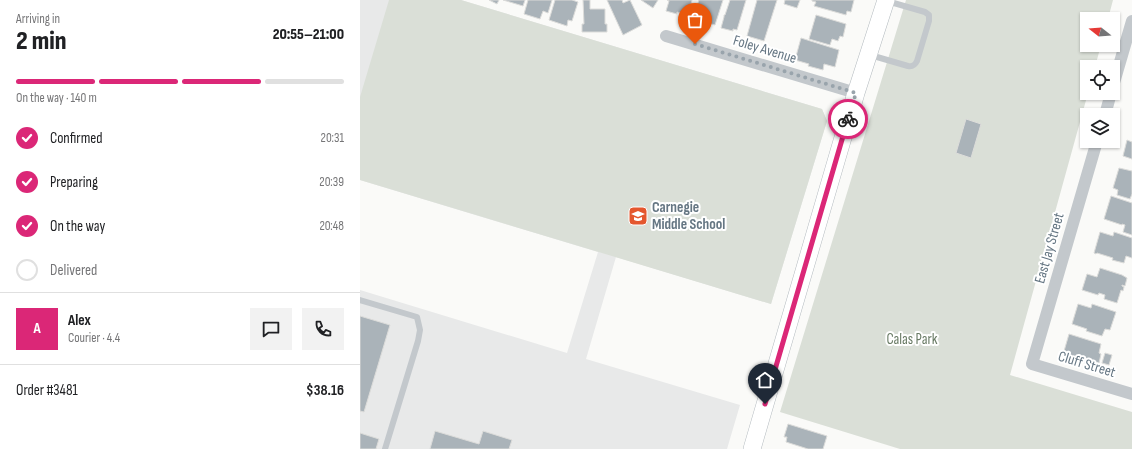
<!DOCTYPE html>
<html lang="en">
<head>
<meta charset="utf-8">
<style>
	:root { --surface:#fff; --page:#f2f2f2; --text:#202124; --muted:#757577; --line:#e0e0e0; --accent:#db2777 }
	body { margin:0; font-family:"Sofia Sans Condensed",sans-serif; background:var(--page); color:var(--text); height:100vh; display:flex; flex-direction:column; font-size:15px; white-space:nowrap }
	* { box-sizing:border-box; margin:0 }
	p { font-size:13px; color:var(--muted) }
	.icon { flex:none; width:22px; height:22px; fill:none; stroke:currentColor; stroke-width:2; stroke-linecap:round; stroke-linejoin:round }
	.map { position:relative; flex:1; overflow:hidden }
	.side { display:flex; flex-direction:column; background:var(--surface); width:360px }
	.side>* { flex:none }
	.needle { width:26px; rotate:287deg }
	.fabs { position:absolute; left:720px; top:12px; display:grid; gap:8px }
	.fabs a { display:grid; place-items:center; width:40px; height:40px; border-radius:0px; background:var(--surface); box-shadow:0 1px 3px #0004; font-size:20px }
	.pin { position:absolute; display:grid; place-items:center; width:34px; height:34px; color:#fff; margin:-41px -17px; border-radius:50% 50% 50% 0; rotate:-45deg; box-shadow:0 0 4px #0007 }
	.pin .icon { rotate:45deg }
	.courier { position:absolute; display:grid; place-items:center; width:40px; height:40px; margin:-20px; border:3px solid #db2777; border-radius:50%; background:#fff; color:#222; box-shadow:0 1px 5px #0007 }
	.headline em { font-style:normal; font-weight:800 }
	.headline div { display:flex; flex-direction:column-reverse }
	.headline { display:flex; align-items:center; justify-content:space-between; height:68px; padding:0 16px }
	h1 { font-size:26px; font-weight:800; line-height:30px }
	.bar { display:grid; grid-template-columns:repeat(4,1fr); gap:6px 4px; align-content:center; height:48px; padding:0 16px }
	.bar i { height:5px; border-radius:3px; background:var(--line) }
	.bar .on { background:var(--accent) }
	.bar p { grid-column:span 4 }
	.line { display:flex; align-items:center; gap:10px; padding:0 16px; border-top:1px solid var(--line) }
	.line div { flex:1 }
	.round { display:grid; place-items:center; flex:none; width:42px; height:42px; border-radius:0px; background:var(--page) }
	ol { padding:0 16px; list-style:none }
	li { display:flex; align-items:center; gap:12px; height:44px }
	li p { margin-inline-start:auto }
	li .icon { padding:4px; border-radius:50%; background:var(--accent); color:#fff; stroke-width:4 }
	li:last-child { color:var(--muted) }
	li i { width:22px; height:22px; border:2px solid var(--line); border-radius:50% }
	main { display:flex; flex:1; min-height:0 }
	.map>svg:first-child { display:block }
	.built { fill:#e8e9e9 }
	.green { fill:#dadfd7 }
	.building { fill:#aab3b9; stroke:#dcdcda }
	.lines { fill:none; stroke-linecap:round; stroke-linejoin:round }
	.secondary-casing { stroke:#b3babf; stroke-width:18 }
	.lane { stroke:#c3c8cc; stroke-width:6 }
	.street { stroke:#c3c8cc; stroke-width:12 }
	.secondary { stroke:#fff; stroke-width:17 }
	.done { stroke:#99a4ac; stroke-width:4; stroke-dasharray:0 7.2 }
	.route { stroke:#db2777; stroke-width:5 }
	.labels { text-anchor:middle; stroke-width:4; stroke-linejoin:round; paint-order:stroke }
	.street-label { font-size:15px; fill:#657683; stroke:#fff }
	.poi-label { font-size:15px; font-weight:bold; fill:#657683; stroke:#fff; text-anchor:start }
	.park-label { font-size:15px; fill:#687a64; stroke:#fff }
</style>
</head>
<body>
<main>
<section class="side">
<div class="headline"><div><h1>2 min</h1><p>Arriving in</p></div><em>20:55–21:00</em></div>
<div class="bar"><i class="on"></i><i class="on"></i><i class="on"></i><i></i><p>On the way · 140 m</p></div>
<ol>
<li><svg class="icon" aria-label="check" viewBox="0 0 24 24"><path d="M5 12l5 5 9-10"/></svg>Confirmed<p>20:31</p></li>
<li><svg class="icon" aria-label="check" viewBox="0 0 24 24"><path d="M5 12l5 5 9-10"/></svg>Preparing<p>20:39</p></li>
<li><svg class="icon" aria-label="check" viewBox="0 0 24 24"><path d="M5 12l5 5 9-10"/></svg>On the way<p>20:48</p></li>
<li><i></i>Delivered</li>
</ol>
<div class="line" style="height:72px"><b class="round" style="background:var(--accent);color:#fff">A</b><div><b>Alex</b><p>Courier · 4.4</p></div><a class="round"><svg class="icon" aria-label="chat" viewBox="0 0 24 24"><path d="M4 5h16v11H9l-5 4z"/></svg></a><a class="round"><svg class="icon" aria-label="phone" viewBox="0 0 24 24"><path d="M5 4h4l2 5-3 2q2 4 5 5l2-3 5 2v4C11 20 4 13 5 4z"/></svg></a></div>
<div class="line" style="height:52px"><div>Order #3481</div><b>$38.16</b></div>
</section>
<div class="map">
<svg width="772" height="449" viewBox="0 0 772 449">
	<rect width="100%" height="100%" fill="#fafaf8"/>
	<path class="built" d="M 0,0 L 101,0 L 462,109 L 467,121 L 411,304 L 256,257 L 226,359 L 380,405 L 367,449 L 0,449 L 0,290 L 207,353 L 238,252 L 0,180 Z"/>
	<path class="green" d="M 29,0 L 101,0 L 462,109 L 467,121 L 411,304 L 0,180 L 0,97 Z
		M 546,0 L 753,0 L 748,19 L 727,19 L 727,45 L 741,45 L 735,67 L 727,67 L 728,93 L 650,375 L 772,412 L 772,449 L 540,449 L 420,412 Z"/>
	<path class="building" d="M 129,0 L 139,0 L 137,4 Z
		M 143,0 L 165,0 L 163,6 Z
		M 168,0 L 192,0 L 188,13 L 183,11 L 180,19 L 164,14 Z
		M 195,0 L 212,0 L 218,2 L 212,21 L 208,20 L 207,26 L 189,20 Z
		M 223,0 L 230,0 L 230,9 L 245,9 L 245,24 L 247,24 L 247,32 L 222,32 L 222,24 L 224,24 Z
		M 247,0 L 262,0 L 263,3 L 270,0 L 282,25 L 263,35 Z
		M 281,0 L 298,0 L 293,8 Z
		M 307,0 L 332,0 L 328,15 L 317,12 L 317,14 L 306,11 L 309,1 Z
		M 339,0 L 363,0 L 355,25 L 334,19 L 337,9 L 336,9 Z
		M 370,0 L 386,0 L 377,30 L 373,29 L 373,31 L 361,28 L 364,17 L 364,15 L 365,15 Z
		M 397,0 L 417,0 L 404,41 L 387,36 Z
		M 425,0 L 440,0 L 437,8 L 424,4 Z
		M 452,0 L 494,0 L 491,12 L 487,11 L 486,15 L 454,6 L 456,2 L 452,1 Z
		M 456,15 L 486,24 L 483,37 L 480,36 L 478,41 L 472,39 L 470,45 L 449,39 Z
		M 441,38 L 479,50 L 475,67 L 464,64 L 463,70 L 448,66 L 449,64 L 435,60 Z
		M 606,119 L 621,124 L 611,158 L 596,153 Z
		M 767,140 L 772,142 L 772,159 L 763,156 Z
		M 759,168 L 772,171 L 772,194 L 770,199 L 757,195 L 758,190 L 753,188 Z
		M 751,196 L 772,203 L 772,235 L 763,232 L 765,225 L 762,224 L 762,225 L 744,219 Z
		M 740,232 L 753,236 L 754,232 L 772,238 L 772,258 L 766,256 L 764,263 L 752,260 L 753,258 L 737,253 L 736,254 L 734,253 Z
		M 740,268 L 762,275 L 767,278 L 765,286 L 762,285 L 762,286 L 764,287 L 763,291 L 761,290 L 757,303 L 744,299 L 745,295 L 739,293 L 738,295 L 722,290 L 727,274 L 737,277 Z
		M 718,304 L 731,308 L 732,304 L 756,312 L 750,330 L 745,329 L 742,336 L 726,331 L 727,329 L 712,324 Z
		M 0,316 L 30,325 L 4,412 L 0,411 Z
		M 709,334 L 741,344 L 739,353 L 741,354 L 739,363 L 726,360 L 725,363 L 721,362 L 720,363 L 702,358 Z
		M 745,353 L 752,355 L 749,365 L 742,363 Z
		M 428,424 L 467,436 L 463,449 L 448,449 L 426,442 L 427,437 L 424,437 Z
		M 75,431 L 119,444 L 123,431 L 152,440 L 149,449 L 70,449 Z
		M 0,433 L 19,439 L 16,449 L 0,449 Z"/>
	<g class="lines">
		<defs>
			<path id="secondary" d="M 392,449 L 496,93 L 526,0"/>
		</defs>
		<use href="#secondary" class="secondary-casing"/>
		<path class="lane" d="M 510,55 L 548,66 C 553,67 555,65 557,61 L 569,21 L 569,15 L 565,12 L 527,1
			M 0,300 L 57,317 L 60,330 L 58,341 L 25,449"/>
		<path class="street" d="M 306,36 L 496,93
			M 753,86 L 772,21
			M 745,115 L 751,93
			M 737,141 L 672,364 L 772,394"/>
		<use href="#secondary" class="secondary"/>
	</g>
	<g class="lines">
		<path class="done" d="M 335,44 L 496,93 L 488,119"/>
		<path class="route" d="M 405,404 L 488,119"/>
	</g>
	<defs>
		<symbol id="school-square" viewBox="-11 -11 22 22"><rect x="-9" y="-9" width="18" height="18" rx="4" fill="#e4572e" stroke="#fff"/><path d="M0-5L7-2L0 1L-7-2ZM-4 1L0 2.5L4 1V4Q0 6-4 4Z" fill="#fff"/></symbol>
	</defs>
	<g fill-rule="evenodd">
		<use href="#school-square" x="267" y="205" width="22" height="22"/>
	</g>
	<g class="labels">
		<g class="street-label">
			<text transform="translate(405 49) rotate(17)" y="5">Foley Avenue</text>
			<text transform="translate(689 248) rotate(-74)" y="5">East Jay Street</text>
			<text transform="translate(727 364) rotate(17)" y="5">Cluff Street</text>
		</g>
		<g class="poi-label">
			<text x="292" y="212">Carnegie<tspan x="292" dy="17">Middle School</tspan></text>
		</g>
		<g class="park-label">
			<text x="552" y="344">Calas Park</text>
		</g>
	</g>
</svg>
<div class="fabs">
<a><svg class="needle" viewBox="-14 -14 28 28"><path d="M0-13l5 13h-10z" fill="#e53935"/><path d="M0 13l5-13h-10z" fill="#757577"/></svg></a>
<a><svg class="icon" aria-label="locate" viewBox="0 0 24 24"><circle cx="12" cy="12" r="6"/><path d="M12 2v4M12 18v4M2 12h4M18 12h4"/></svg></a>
<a><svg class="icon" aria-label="layers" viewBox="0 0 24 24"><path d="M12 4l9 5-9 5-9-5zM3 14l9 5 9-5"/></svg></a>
</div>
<div class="pin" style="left:335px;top:44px;background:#ea580c"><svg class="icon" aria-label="bag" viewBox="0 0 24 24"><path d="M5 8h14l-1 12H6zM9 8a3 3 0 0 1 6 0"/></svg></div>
<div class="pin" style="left:405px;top:404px;background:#1f2937"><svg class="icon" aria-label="home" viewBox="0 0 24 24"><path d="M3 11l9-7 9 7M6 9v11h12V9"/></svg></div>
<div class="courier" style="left:488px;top:119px"><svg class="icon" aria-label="bike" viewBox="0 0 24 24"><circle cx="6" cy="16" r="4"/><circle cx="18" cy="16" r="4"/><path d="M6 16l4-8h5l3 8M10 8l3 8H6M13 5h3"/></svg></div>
</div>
</main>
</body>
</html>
